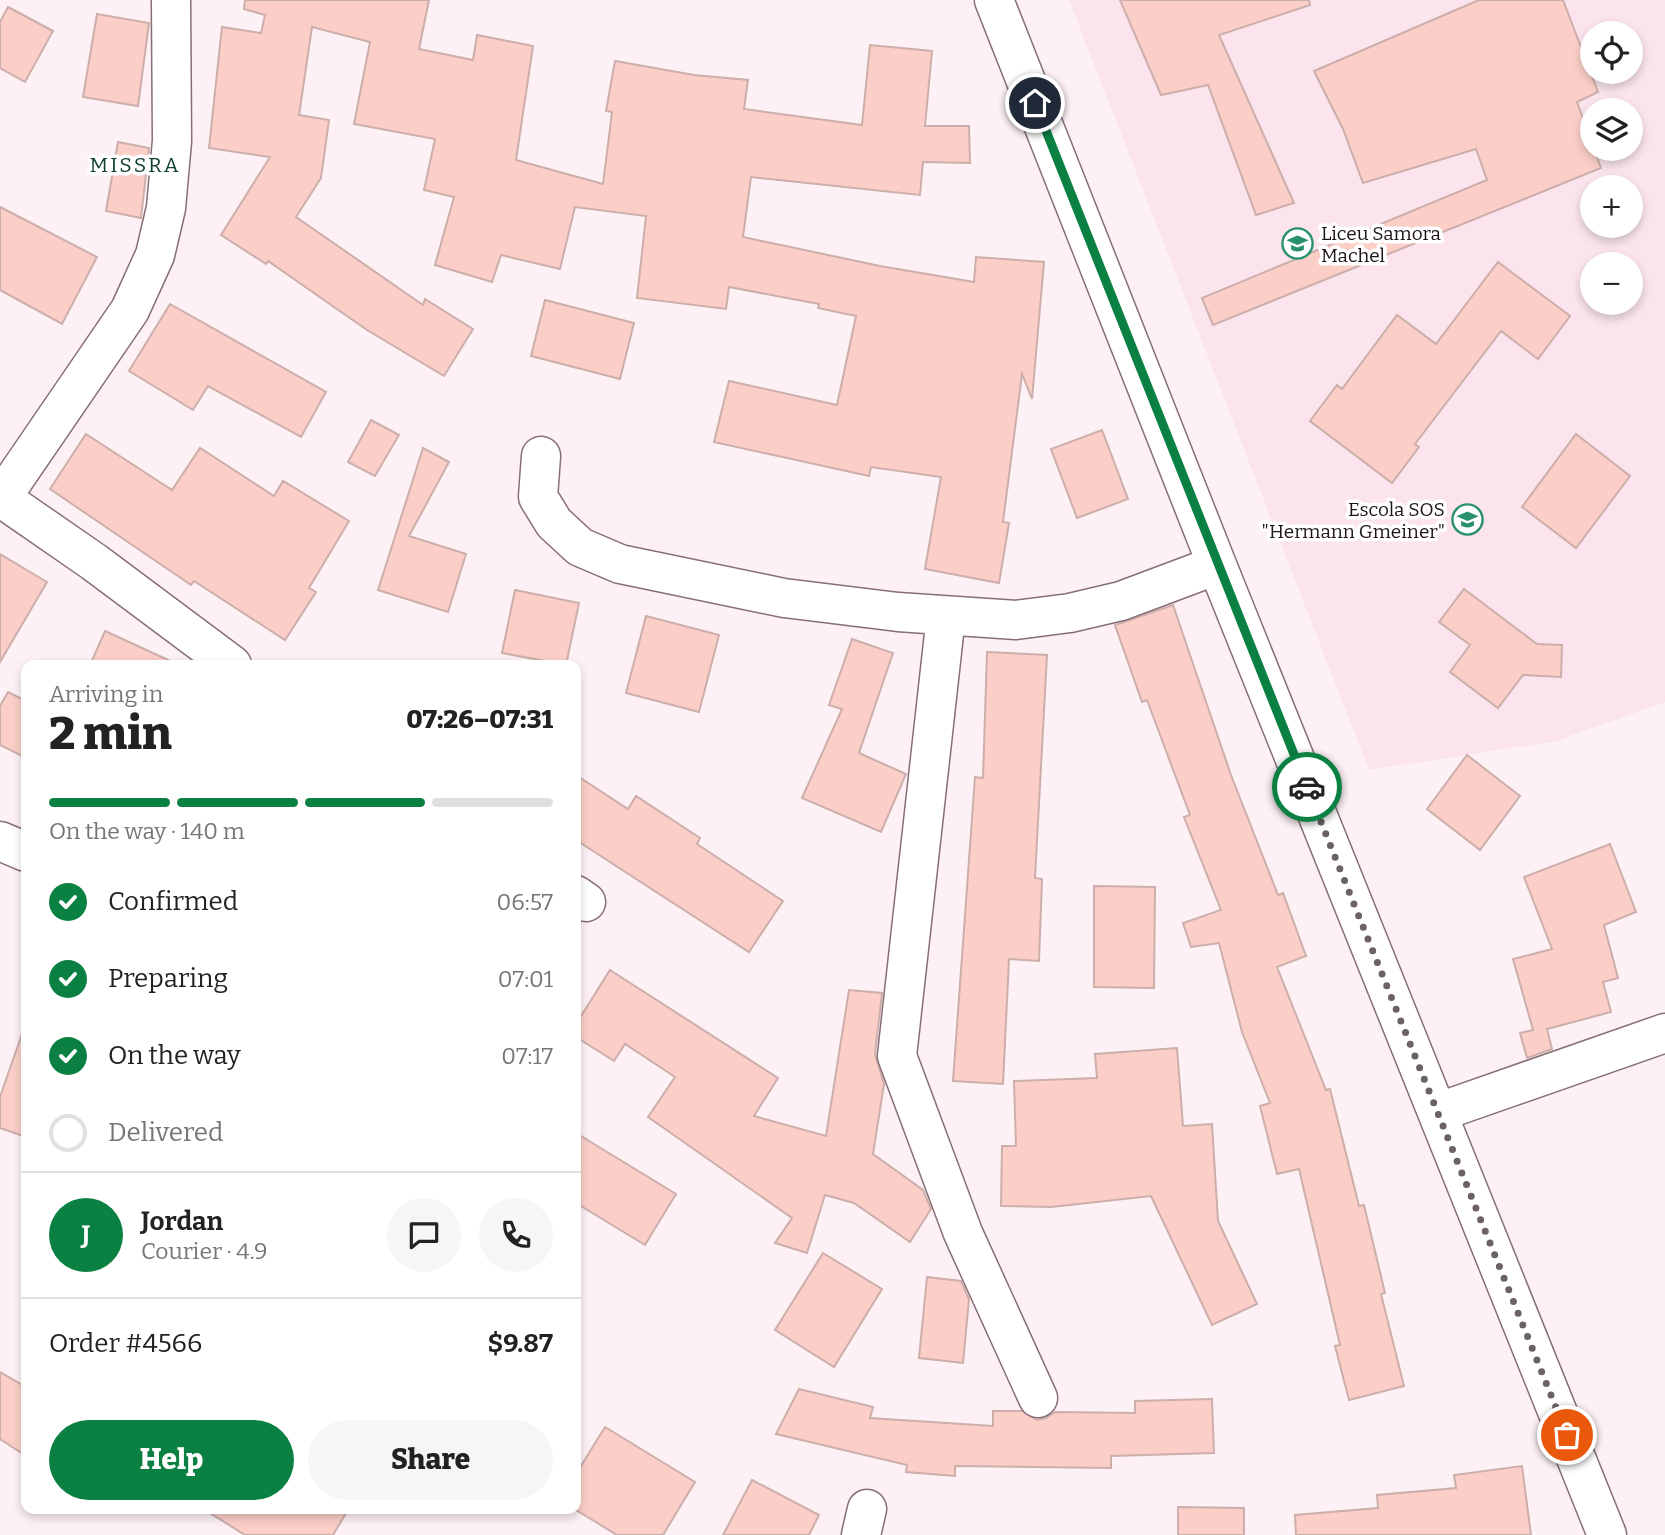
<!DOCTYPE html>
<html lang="en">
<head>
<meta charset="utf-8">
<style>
	:root { --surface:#fff; --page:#f6f6f6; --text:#222; --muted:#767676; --line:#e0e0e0; --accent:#0b8043 }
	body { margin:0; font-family:Bitter,serif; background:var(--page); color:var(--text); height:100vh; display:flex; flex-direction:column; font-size:26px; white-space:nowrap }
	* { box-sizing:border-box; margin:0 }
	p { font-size:23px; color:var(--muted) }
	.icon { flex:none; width:38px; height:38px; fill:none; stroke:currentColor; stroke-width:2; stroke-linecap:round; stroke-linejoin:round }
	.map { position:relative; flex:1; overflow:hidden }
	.side { position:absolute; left:21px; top:660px; width:560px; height:854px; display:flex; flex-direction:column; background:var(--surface); border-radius:14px; box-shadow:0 4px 10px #0003 }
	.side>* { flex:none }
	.controls { position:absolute; left:1580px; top:21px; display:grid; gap:14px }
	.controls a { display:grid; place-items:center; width:63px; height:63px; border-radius:50%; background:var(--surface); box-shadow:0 4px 10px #0003; font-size:35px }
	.pin { position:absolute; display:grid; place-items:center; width:60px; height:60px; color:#fff; margin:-30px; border:4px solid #fff; border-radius:50%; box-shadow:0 2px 7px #0007 }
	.courier { position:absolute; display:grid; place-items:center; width:70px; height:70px; margin:-35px; border:5px solid #0b8043; border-radius:50%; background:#fff; color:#222; box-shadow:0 2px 9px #0007 }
	.summary em { font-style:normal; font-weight:800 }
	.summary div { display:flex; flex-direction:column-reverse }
	.summary { display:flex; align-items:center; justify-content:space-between; height:119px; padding:0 28px }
	h1 { font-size:46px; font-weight:800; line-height:52px }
	.bar { display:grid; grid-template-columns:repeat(4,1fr); gap:10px 7px; align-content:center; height:84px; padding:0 28px }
	.bar i { height:9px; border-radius:5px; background:var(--line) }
	.bar .active { background:var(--accent) }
	.bar p { grid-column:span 4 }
	.line { display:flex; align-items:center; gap:18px; padding:0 28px; border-top:2px solid var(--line) }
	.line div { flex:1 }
	.round { display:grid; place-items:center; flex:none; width:74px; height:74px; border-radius:37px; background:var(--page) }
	ol { padding:0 28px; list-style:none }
	li { display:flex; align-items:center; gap:21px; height:77px }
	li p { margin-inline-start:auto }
	li .icon { padding:7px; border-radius:50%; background:var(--accent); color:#fff; stroke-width:4 }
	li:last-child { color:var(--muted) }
	li i { width:38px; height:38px; border:4px solid var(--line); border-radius:50% }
	.primary-button { display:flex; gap:14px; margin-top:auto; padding:14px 28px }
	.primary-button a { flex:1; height:80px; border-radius:42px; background:var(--accent); color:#fff; font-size:28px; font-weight:800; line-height:80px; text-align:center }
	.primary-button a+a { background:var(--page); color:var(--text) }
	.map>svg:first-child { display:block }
	.built { fill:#fbe4ed; fill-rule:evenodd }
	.building { fill:#fbcfc8; stroke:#ccaeaa; stroke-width:2 }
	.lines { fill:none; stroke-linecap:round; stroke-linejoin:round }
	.minor-casing { stroke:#876e77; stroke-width:41 }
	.minor { stroke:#fff; stroke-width:38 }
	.done { stroke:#6c6266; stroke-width:7; stroke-dasharray:0 12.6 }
	.route { stroke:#0b8043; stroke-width:9 }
	.labels { text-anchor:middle; stroke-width:7; stroke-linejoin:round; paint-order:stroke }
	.poi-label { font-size:19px; fill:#1e1518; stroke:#fff; text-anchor:start }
	.neighbourhood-label { font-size:21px; letter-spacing:2px; fill:#104130; stroke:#fff }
</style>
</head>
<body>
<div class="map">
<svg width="1665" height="1535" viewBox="0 0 1665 1535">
	<rect width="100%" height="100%" fill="#fdf1f6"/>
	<path class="built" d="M 1069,0 L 1665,0 L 1665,702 L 1556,741 L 1369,770 ZM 1592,33 L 1631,33 L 1631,72 L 1592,72 ZM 1592,110 L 1631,110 L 1631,149 L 1592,149 ZM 1592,187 L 1631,187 L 1631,226 L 1592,226 ZM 1592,264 L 1631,264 L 1631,303 L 1592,303 Z"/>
	<path class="building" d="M 245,0 L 429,0 L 419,49 L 473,60 L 477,35 L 533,46 L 516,160 L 603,184 L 612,112 L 606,111 L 615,61 L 694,75 L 748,80 L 744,109 L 862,125 L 870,45 L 932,51 L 925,126 L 969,126 L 970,163 L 923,162 L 920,195 L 751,177 L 743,237 L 880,266 L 974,282 L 976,257 L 1044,262 L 1032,399 L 1022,374 L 1003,522 L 1009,523 L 999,583 L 925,569 L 941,477 L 871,467 L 869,476 L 714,442 L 729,381 L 837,405 L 856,316 L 818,308 L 819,304 L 729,287 L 726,309 L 637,298 L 646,216 L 575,207 L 560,269 L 501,255 L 492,282 L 435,265 L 454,197 L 424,190 L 435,139 L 354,124 L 370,42 L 312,27 L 299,115 L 329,120 L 321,178 L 296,217 L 423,305 L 425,299 L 473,329 L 444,376 L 367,330 L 268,261 L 266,264 L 221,235 L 270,157 L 209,148 L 222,27 L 261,33 L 265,15 L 244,9 Z
		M 1120,0 L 1309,0 L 1310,5 L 1219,35 L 1294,203 L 1256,215 L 1208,85 L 1161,95 Z
		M 1479,0 L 1563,0 L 1598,92 L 1577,102 L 1601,168 L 1213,325 L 1202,298 L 1487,180 L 1476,149 L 1363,183 L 1343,129 L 1314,71 Z
		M 8,7 L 53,31 L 25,82 L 0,68 L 0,22 Z
		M 97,14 L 149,23 L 138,106 L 83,97 Z
		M 118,142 L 149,148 L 141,218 L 106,211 Z
		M 0,207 L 97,257 L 62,324 L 0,290 Z
		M 1498,262 L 1570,316 L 1538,359 L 1501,331 L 1415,444 L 1419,447 L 1392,483 L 1310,421 L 1337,385 L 1342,389 L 1397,315 L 1436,344 Z
		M 545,300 L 634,323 L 620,379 L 531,356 Z
		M 170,304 L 326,392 L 301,437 L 208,386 L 193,410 L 129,371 Z
		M 371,420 L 399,435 L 375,476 L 348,462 Z
		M 1102,430 L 1128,499 L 1077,518 L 1051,449 Z
		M 86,434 L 172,490 L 200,448 L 274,496 L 283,481 L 349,521 L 309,588 L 316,592 L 285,640 L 194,581 L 191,585 L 50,489 Z
		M 1576,434 L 1630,476 L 1576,548 L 1522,507 Z
		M 423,448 L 449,462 L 409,536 L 466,554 L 448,612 L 378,590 Z
		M 0,554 L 47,582 L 0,662 Z
		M 1464,589 L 1537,644 L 1562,645 L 1561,677 L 1523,675 L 1498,708 L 1450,672 L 1470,645 L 1439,622 Z
		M 515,590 L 579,603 L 566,665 L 502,653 Z
		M 1173,605 L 1231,775 L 1278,895 L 1283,893 L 1306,956 L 1277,967 L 1326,1090 L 1330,1089 L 1359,1206 L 1364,1205 L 1385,1293 L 1381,1294 L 1404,1386 L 1349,1400 L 1335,1346 L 1340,1345 L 1299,1169 L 1277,1174 L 1260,1106 L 1270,1103 L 1242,1032 L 1219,943 L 1191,947 L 1183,923 L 1221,910 L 1184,817 L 1190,815 L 1147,700 L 1142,702 L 1115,625 Z
		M 646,616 L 719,635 L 699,712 L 626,693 Z
		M 105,631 L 179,665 L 90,665 Z
		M 852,639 L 893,653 L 859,753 L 906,774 L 881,832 L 802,798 L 842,709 L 829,705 Z
		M 987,652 L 1047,655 L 1035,878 L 1042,879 L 1039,961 L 1009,959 L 1003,1084 L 953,1081 L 975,777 L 983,778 Z
		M 8,692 L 26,701 L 26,758 L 0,745 L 0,706 Z
		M 1467,755 L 1520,796 L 1480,850 L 1427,809 Z
		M 576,775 L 628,809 L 636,796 L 700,838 L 697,844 L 783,901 L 749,952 L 576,840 Z
		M 1610,844 L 1636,912 L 1604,925 L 1618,978 L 1603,982 L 1611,1012 L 1547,1029 L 1552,1049 L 1527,1058 L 1520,1033 L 1533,1030 L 1513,959 L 1552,949 L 1524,877 Z
		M 1094,886 L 1155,887 L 1154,988 L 1094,987 Z
		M 610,970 L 778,1078 L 754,1116 L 826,1136 L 849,990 L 882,993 L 875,1054 L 884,1084 L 873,1154 L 923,1190 L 931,1209 L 910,1242 L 854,1203 L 825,1195 L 807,1253 L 775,1243 L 792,1218 L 648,1117 L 675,1077 L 625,1044 L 614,1061 L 576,1037 L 576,1024 Z
		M 22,1034 L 26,1035 L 26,1137 L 0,1128 L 0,1097 Z
		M 1177,1048 L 1183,1126 L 1212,1124 L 1218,1221 L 1257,1304 L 1212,1325 L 1151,1196 L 1051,1207 L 1001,1206 L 1002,1146 L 1016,1146 L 1014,1081 L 1097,1078 L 1095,1054 Z
		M 576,1133 L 676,1194 L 645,1245 L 576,1203 Z
		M 823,1253 L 882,1289 L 834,1367 L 775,1330 Z
		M 927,1277 L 961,1281 L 969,1299 L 963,1363 L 919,1358 Z
		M 0,1372 L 26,1387 L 26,1456 L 0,1439 Z
		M 799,1389 L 873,1407 L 870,1418 L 993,1426 L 993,1411 L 1022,1411 L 1037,1420 L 1046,1418 L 1055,1412 L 1135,1413 L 1135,1401 L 1212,1399 L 1214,1453 L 1111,1456 L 1111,1468 L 955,1466 L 955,1476 L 906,1472 L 907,1465 L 776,1434 Z
		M 605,1427 L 695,1482 L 663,1535 L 617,1535 L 576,1510 L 576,1474 Z
		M 1522,1466 L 1531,1535 L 1296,1535 L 1295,1515 L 1378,1508 L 1377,1495 L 1456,1488 L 1454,1475 Z
		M 752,1480 L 819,1515 L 809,1535 L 723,1535 Z
		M 1178,1507 L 1244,1508 L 1244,1535 L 1178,1535 Z
		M 202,1508 L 349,1508 L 333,1535 L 245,1535 Z"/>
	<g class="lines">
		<defs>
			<path id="minor" d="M 994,0 L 1217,565 L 1607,1535
				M 541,456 L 538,497 L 554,523 L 580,547 L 620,564 L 784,598 L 898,612 L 1016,620 L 1070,613 L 1121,601 L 1217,565
				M 0,497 L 94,562 L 232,665
				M 0,500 L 130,310 L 155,255 L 166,208 L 172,141 L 171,0
				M 946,616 L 897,1056 L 963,1233 L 1038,1398
				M 0,841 L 26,852
				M 576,895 L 586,902
				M 1439,1112 L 1665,1033
				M 861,1535 L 867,1509"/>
		</defs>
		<use href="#minor" class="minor-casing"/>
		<use href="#minor" class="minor"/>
	</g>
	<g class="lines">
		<path class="done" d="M 1307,787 L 1567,1435"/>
		<path class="route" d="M 1035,103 L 1307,787"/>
	</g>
	<defs>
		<symbol id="school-ring" viewBox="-11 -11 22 22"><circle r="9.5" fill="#fff" stroke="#28906e" stroke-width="1.5"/><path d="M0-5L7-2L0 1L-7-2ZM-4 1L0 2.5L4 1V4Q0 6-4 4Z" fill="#28906e"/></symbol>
	</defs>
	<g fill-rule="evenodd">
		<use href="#school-ring" x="1280" y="226" width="35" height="35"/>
		<use href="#school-ring" x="1450" y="502" width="35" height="35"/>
	</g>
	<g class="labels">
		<g class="poi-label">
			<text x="1321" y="240">Liceu Samora<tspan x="1321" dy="22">Machel</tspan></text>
			<text x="1445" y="516" text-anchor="end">Escola SOS<tspan x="1445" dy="22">"Hermann Gmeiner"</tspan></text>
		</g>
		<g class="neighbourhood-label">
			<text x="135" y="172">MISSRA</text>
		</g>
	</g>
</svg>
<div class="controls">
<a><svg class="icon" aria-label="locate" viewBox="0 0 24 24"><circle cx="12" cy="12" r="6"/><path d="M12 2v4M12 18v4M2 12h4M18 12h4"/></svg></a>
<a><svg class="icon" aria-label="layers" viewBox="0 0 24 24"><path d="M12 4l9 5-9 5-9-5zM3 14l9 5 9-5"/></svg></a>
<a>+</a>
<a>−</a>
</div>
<div class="pin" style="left:1567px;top:1435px;background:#ea580c"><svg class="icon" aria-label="bag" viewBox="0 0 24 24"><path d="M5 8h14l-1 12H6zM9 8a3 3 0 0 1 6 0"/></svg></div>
<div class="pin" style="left:1035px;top:103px;background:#1f2937"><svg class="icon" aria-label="home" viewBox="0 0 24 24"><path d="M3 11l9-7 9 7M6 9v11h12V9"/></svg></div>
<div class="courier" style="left:1307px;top:787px"><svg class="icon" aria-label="car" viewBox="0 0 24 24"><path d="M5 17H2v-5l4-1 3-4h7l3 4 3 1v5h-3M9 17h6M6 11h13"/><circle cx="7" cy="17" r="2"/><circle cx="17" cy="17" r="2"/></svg></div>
<section class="side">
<div class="summary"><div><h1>2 min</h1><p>Arriving in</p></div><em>07:26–07:31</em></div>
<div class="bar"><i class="active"></i><i class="active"></i><i class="active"></i><i></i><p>On the way · 140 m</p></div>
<ol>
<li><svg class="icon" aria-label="check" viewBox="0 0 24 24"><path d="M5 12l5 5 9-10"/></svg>Confirmed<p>06:57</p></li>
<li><svg class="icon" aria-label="check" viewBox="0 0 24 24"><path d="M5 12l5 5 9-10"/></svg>Preparing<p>07:01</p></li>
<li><svg class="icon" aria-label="check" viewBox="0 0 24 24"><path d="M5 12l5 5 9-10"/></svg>On the way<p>07:17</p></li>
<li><i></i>Delivered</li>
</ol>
<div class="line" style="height:126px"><b class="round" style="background:var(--accent);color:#fff">J</b><div><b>Jordan</b><p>Courier · 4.9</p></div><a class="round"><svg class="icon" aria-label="chat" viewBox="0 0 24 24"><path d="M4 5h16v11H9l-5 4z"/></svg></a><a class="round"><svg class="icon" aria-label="phone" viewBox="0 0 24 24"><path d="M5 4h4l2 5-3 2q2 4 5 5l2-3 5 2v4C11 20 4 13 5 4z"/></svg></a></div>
<div class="line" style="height:91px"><div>Order #4566</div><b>$9.87</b></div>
<div class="primary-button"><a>Help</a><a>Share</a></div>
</section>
</div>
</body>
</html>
